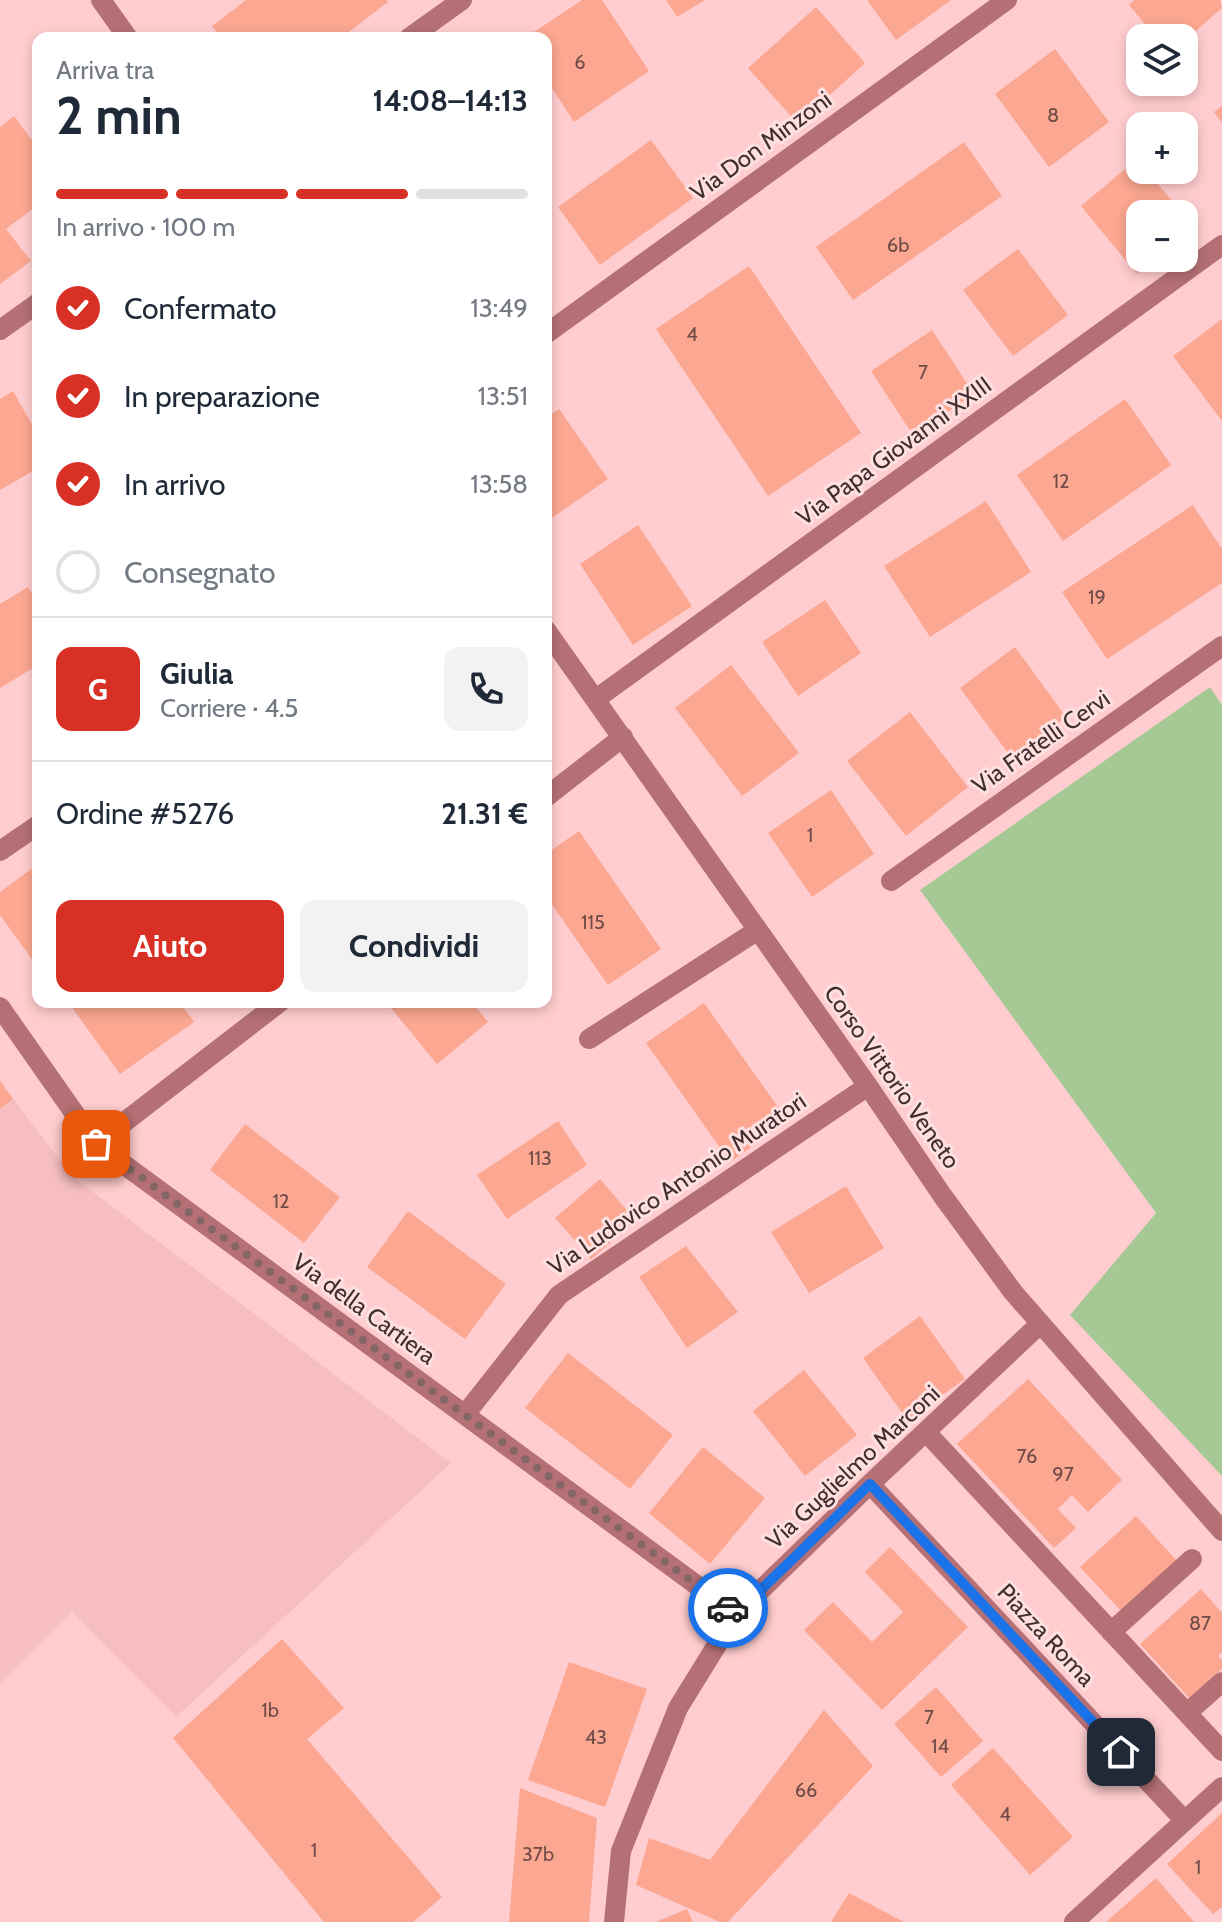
<!DOCTYPE html>
<html lang="it">
<head>
<meta charset="utf-8">
<style>
	:root { --surface:#fff; --page:#f2f2f3; --text:#1f2937; --muted:#747a83; --line:#e0e1e3; --accent:#d93025 }
	body { margin:0; font-family:Cabin,sans-serif; background:var(--page); color:var(--text); height:100vh; display:flex; flex-direction:column; font-size:30px; white-space:nowrap }
	* { box-sizing:border-box; margin:0 }
	p { font-size:26px; color:var(--muted) }
	.icon { flex:none; width:44px; height:44px; fill:none; stroke:currentColor; stroke-width:2; stroke-linecap:round; stroke-linejoin:round }
	.map { position:relative; flex:1; overflow:hidden }
	.drawer { position:absolute; left:32px; top:32px; width:520px; height:976px; display:flex; flex-direction:column; background:var(--surface); border-radius:16px; box-shadow:0 4px 12px #0003 }
	.drawer>* { flex:none }
	.fabs { position:absolute; left:1126px; top:24px; display:grid; gap:16px }
	.fabs a { display:grid; place-items:center; width:72px; height:72px; border-radius:16px; background:var(--surface); box-shadow:0 4px 12px #0003; font-size:40px }
	.pin { position:absolute; display:grid; place-items:center; width:68px; height:68px; color:#fff; margin:-34px; border-radius:16px; box-shadow:0 4px 12px #0006 }
	.courier { position:absolute; display:grid; place-items:center; width:80px; height:80px; margin:-40px; border:6px solid #1a73e8; border-radius:50%; background:#fff; color:#222; box-shadow:0 2px 10px #0007 }
	.head em { font-style:normal; font-weight:700 }
	.head div { display:flex; flex-direction:column-reverse }
	.head { display:flex; align-items:center; justify-content:space-between; height:136px; padding:0 24px }
	h1 { font-size:52px; font-weight:700; line-height:60px }
	.bar { display:grid; grid-template-columns:repeat(4,1fr); gap:12px 8px; align-content:center; height:96px; padding:0 24px }
	.bar i { height:10px; border-radius:6px; background:var(--line) }
	.bar .on { background:var(--accent) }
	.bar p { grid-column:span 4 }
	.line { display:flex; align-items:center; gap:20px; padding:0 24px; border-top:2px solid var(--line) }
	.line div { flex:1 }
	.round { display:grid; place-items:center; flex:none; width:84px; height:84px; border-radius:16px; background:var(--page) }
	ol { padding:0 24px; list-style:none }
	li { display:flex; align-items:center; gap:24px; height:88px }
	li p { margin-inline-start:auto }
	li .icon { padding:8px; border-radius:50%; background:var(--accent); color:#fff; stroke-width:4 }
	li:last-child { color:var(--muted) }
	li i { width:44px; height:44px; border:4px solid var(--line); border-radius:50% }
	.button { display:flex; gap:16px; margin-top:auto; padding:16px 24px }
	.button a { flex:1; height:92px; border-radius:16px; background:var(--accent); color:#fff; font-size:32px; font-weight:700; line-height:92px; text-align:center }
	.button a+a { background:var(--page); color:var(--text) }
	.map>svg:first-child { display:block }
	.built { fill:#f6bec0 }
	.green { fill:#a5c895 }
	.building { fill:#fba791 }
	.lines { fill:none; stroke-linecap:round; stroke-linejoin:round }
	.minor { stroke:#b47075; stroke-width:20 }
	.done { stroke:#846667; stroke-width:8; stroke-dasharray:0 14.4 }
	.route { stroke:#1a73e8; stroke-width:10 }
	.labels { text-anchor:middle; stroke-width:6; stroke-linejoin:round; paint-order:stroke }
	.number-label { font-size:20px; fill:#704c48 }
	.street-label { font-size:24px; fill:#412e2f; stroke:#ffe0e1 }
</style>
</head>
<body>
<div class="map">
<svg width="1222" height="1922" viewBox="0 0 1222 1922">
	<rect width="100%" height="100%" fill="#ffcdcf"/>
	<path class="built" d="M 0,1081 L 72,1176 L 451,1463 L 176,1717 L 72,1611 L 0,1683 Z"/>
	<path class="green" d="M 1210,687 L 1222,705 L 1222,1476 L 1070,1315 L 1156,1213 L 920,890 Z"/>
	<path class="building" d="M 246,0 L 387,0 L 388,2 L 341,38 L 221,38 L 212,26 Z
		M 582,0 L 602,0 L 649,71 L 574,122 L 546,79 L 546,38 L 525,38 Z
		M 666,0 L 705,0 L 677,17 Z
		M 867,0 L 951,0 L 896,40 Z
		M 1134,0 L 1220,0 L 1222,8 L 1184,41 L 1184,38 L 1157,38 L 1129,5 Z
		M 816,7 L 865,63 L 798,124 L 748,68 Z
		M 1055,49 L 1109,122 L 1049,167 L 995,94 Z
		M 1222,106 L 1222,123 L 1214,112 Z
		M 14,116 L 38,148 L 38,205 L 6,229 L 31,261 L 0,284 L 0,127 Z
		M 651,140 L 693,198 L 600,265 L 558,207 Z
		M 964,142 L 1002,196 L 853,300 L 816,247 Z
		M 1137,159 L 1140,170 L 1146,170 L 1183,214 L 1140,214 L 1140,258 L 1156,258 L 1137,274 L 1081,206 Z
		M 1184,215 L 1194,227 L 1184,235 Z
		M 1018,249 L 1068,315 L 1013,356 L 963,290 Z
		M 749,266 L 861,433 L 768,496 L 656,329 Z
		M 1222,319 L 1222,421 L 1173,356 Z
		M 932,330 L 974,394 L 913,435 L 871,371 Z
		M 13,391 L 38,435 L 38,468 L 0,490 L 0,399 Z
		M 1125,399 L 1171,465 L 1063,541 L 1017,475 Z
		M 559,409 L 608,479 L 546,522 L 546,418 Z
		M 986,501 L 1031,572 L 930,637 L 884,566 Z
		M 1193,505 L 1222,549 L 1222,583 L 1107,659 L 1062,592 Z
		M 638,525 L 692,606 L 633,645 L 580,564 Z
		M 28,587 L 38,603 L 38,665 L 0,688 L 0,604 Z
		M 825,600 L 861,653 L 798,696 L 762,642 Z
		M 1015,647 L 1066,717 L 1011,757 L 960,688 Z
		M 731,665 L 799,753 L 742,796 L 675,708 Z
		M 910,712 L 968,787 L 906,836 L 847,761 Z
		M 831,790 L 874,854 L 812,897 L 768,833 Z
		M 579,831 L 661,949 L 608,985 L 546,896 L 546,854 Z
		M 38,864 L 38,959 L 34,962 L 0,915 L 0,892 Z
		M 68,1002 L 180,1002 L 194,1022 L 120,1074 Z
		M 386,1002 L 472,1002 L 488,1022 L 437,1064 Z
		M 704,1003 L 788,1121 L 730,1162 L 646,1043 Z
		M 0,1081 L 13,1099 L 0,1109 Z
		M 558,1121 L 587,1165 L 507,1219 L 477,1175 Z
		M 245,1124 L 340,1197 L 304,1243 L 210,1170 Z
		M 600,1179 L 636,1221 L 591,1259 L 555,1218 Z
		M 846,1186 L 884,1248 L 809,1293 L 771,1232 Z
		M 408,1211 L 506,1284 L 465,1339 L 367,1267 Z
		M 686,1246 L 738,1312 L 687,1348 L 639,1277 Z
		M 920,1316 L 965,1379 L 907,1420 L 863,1358 Z
		M 568,1353 L 673,1435 L 630,1489 L 525,1408 Z
		M 804,1370 L 857,1435 L 805,1476 L 753,1411 Z
		M 1028,1379 L 1122,1480 L 1088,1512 L 1072,1495 L 1058,1509 L 1076,1528 L 1054,1548 L 957,1444 Z
		M 703,1447 L 765,1498 L 710,1564 L 649,1513 Z
		M 1136,1516 L 1177,1561 L 1122,1612 L 1080,1567 Z
		M 890,1547 L 968,1627 L 882,1710 L 804,1630 L 833,1602 L 872,1642 L 903,1612 L 865,1572 Z
		M 1201,1589 L 1222,1613 L 1222,1652 L 1218,1656 L 1222,1660 L 1222,1669 L 1189,1698 L 1140,1644 Z
		M 282,1639 L 344,1708 L 307,1739 L 442,1897 L 413,1922 L 324,1922 L 173,1738 Z
		M 569,1662 L 647,1689 L 605,1807 L 528,1780 Z
		M 936,1687 L 983,1741 L 941,1777 L 894,1724 Z
		M 824,1710 L 873,1766 L 728,1922 L 720,1922 L 636,1885 L 649,1838 L 710,1860 Z
		M 993,1748 L 1073,1837 L 1030,1875 L 951,1785 Z
		M 520,1788 L 597,1818 L 589,1922 L 509,1922 Z
		M 1222,1813 L 1222,1907 L 1213,1914 L 1167,1864 Z
		M 1156,1878 L 1194,1922 L 1106,1922 Z
		M 849,1893 L 904,1922 L 831,1922 Z
		M 687,1909 L 693,1922 L 656,1922 Z"/>
	<g class="lines">
		<path class="minor" d="M 101,0 L 128,38
			M 409,38 L 462,0
			M 0,330 L 38,303
			M 546,334 L 1007,0
			M 546,630 L 868,1086 L 942,1195 L 1013,1292 L 1222,1531
			M 596,699 L 1222,245
			M 546,797 L 623,737
			M 0,851 L 38,825
			M 891,881 L 1222,646
			M 0,1007 L 96,1144 L 736,1614
			M 589,1039 L 758,930
			M 96,1144 L 280,1002
			M 467,1412 L 559,1295 L 868,1086
			M 926,1432 L 1222,1751
			M 870,1484 L 1185,1821
			M 1111,1632 L 1192,1559
			M 1187,1713 L 1222,1682
			M 614,1922 L 621,1851 L 678,1708 L 736,1614 L 870,1484 L 1040,1324
			M 1074,1922 L 1222,1787"/>
	</g>
	<g class="lines">
		<path class="done" d="M 96,1144 L 728,1608"/>
		<path class="route" d="M 728,1608 L 736,1614 L 870,1484 L 1121,1752"/>
	</g>
	<g class="labels">
		<g class="number-label">
			<text x="580" y="69">6</text>
			<text x="1053" y="122">8</text>
			<text x="898" y="252">6b</text>
			<text x="692" y="341">4</text>
			<text x="923" y="379">7</text>
			<text x="1061" y="488">12</text>
			<text x="1097" y="604">19</text>
			<text x="810" y="842">1</text>
			<text x="593" y="929">115</text>
			<text x="540" y="1165">113</text>
			<text x="281" y="1208">12</text>
			<text x="1027" y="1463">76</text>
			<text x="1063" y="1481">97</text>
			<text x="1200" y="1630">87</text>
			<text x="270" y="1717">1b</text>
			<text x="929" y="1724">7</text>
			<text x="596" y="1744">43</text>
			<text x="940" y="1753">14</text>
			<text x="806" y="1797">66</text>
			<text x="1005" y="1821">4</text>
			<text x="314" y="1857">1</text>
			<text x="538" y="1861">37b</text>
			<text x="1198" y="1874">1</text>
		</g>
		<g class="street-label">
			<text transform="translate(761 146) rotate(-36)" y="8">Via Don Minzoni</text>
			<text transform="translate(894 451) rotate(-36)" y="8">Via Papa Giovanni XXIII</text>
			<text transform="translate(1041 742) rotate(-35)" y="8">Via Fratelli Cervi</text>
			<text transform="translate(892 1077) rotate(55)" y="8">Corso Vittorio Veneto</text>
			<text transform="translate(677 1184) rotate(-34)" y="8">Via Ludovico Antonio Muratori</text>
			<text transform="translate(364 1309) rotate(36)" y="8">Via della Cartiera</text>
			<text transform="translate(853 1467) rotate(-43)" y="8">Via Guglielmo Marconi</text>
			<text transform="translate(1046 1635) rotate(47)" y="8">Piazza Roma</text>
		</g>
	</g>
</svg>
<div class="fabs">
<a><svg class="icon" aria-label="layers" viewBox="0 0 24 24"><path d="M12 4l9 5-9 5-9-5zM3 14l9 5 9-5"/></svg></a>
<a>+</a>
<a>−</a>
</div>
<div class="pin" style="left:96px;top:1144px;background:#ea580c"><svg class="icon" aria-label="bag" viewBox="0 0 24 24"><path d="M5 8h14l-1 12H6zM9 8a3 3 0 0 1 6 0"/></svg></div>
<div class="pin" style="left:1121px;top:1752px;background:#1f2937"><svg class="icon" aria-label="home" viewBox="0 0 24 24"><path d="M3 11l9-7 9 7M6 9v11h12V9"/></svg></div>
<div class="courier" style="left:728px;top:1608px"><svg class="icon" aria-label="car" viewBox="0 0 24 24"><path d="M5 17H2v-5l4-1 3-4h7l3 4 3 1v5h-3M9 17h6M6 11h13"/><circle cx="7" cy="17" r="2"/><circle cx="17" cy="17" r="2"/></svg></div>
<section class="drawer">
<div class="head"><div><h1>2 min</h1><p>Arriva tra</p></div><em>14:08–14:13</em></div>
<div class="bar"><i class="on"></i><i class="on"></i><i class="on"></i><i></i><p>In arrivo · 100 m</p></div>
<ol>
<li><svg class="icon" aria-label="check" viewBox="0 0 24 24"><path d="M5 12l5 5 9-10"/></svg>Confermato<p>13:49</p></li>
<li><svg class="icon" aria-label="check" viewBox="0 0 24 24"><path d="M5 12l5 5 9-10"/></svg>In preparazione<p>13:51</p></li>
<li><svg class="icon" aria-label="check" viewBox="0 0 24 24"><path d="M5 12l5 5 9-10"/></svg>In arrivo<p>13:58</p></li>
<li><i></i>Consegnato</li>
</ol>
<div class="line" style="height:144px"><b class="round" style="background:var(--accent);color:#fff">G</b><div><b>Giulia</b><p>Corriere · 4.5</p></div><a class="round"><svg class="icon" aria-label="phone" viewBox="0 0 24 24"><path d="M5 4h4l2 5-3 2q2 4 5 5l2-3 5 2v4C11 20 4 13 5 4z"/></svg></a></div>
<div class="line" style="height:104px"><div>Ordine #5276</div><b>21.31 €</b></div>
<div class="button"><a>Aiuto</a><a>Condividi</a></div>
</section>
</div>
</body>
</html>
